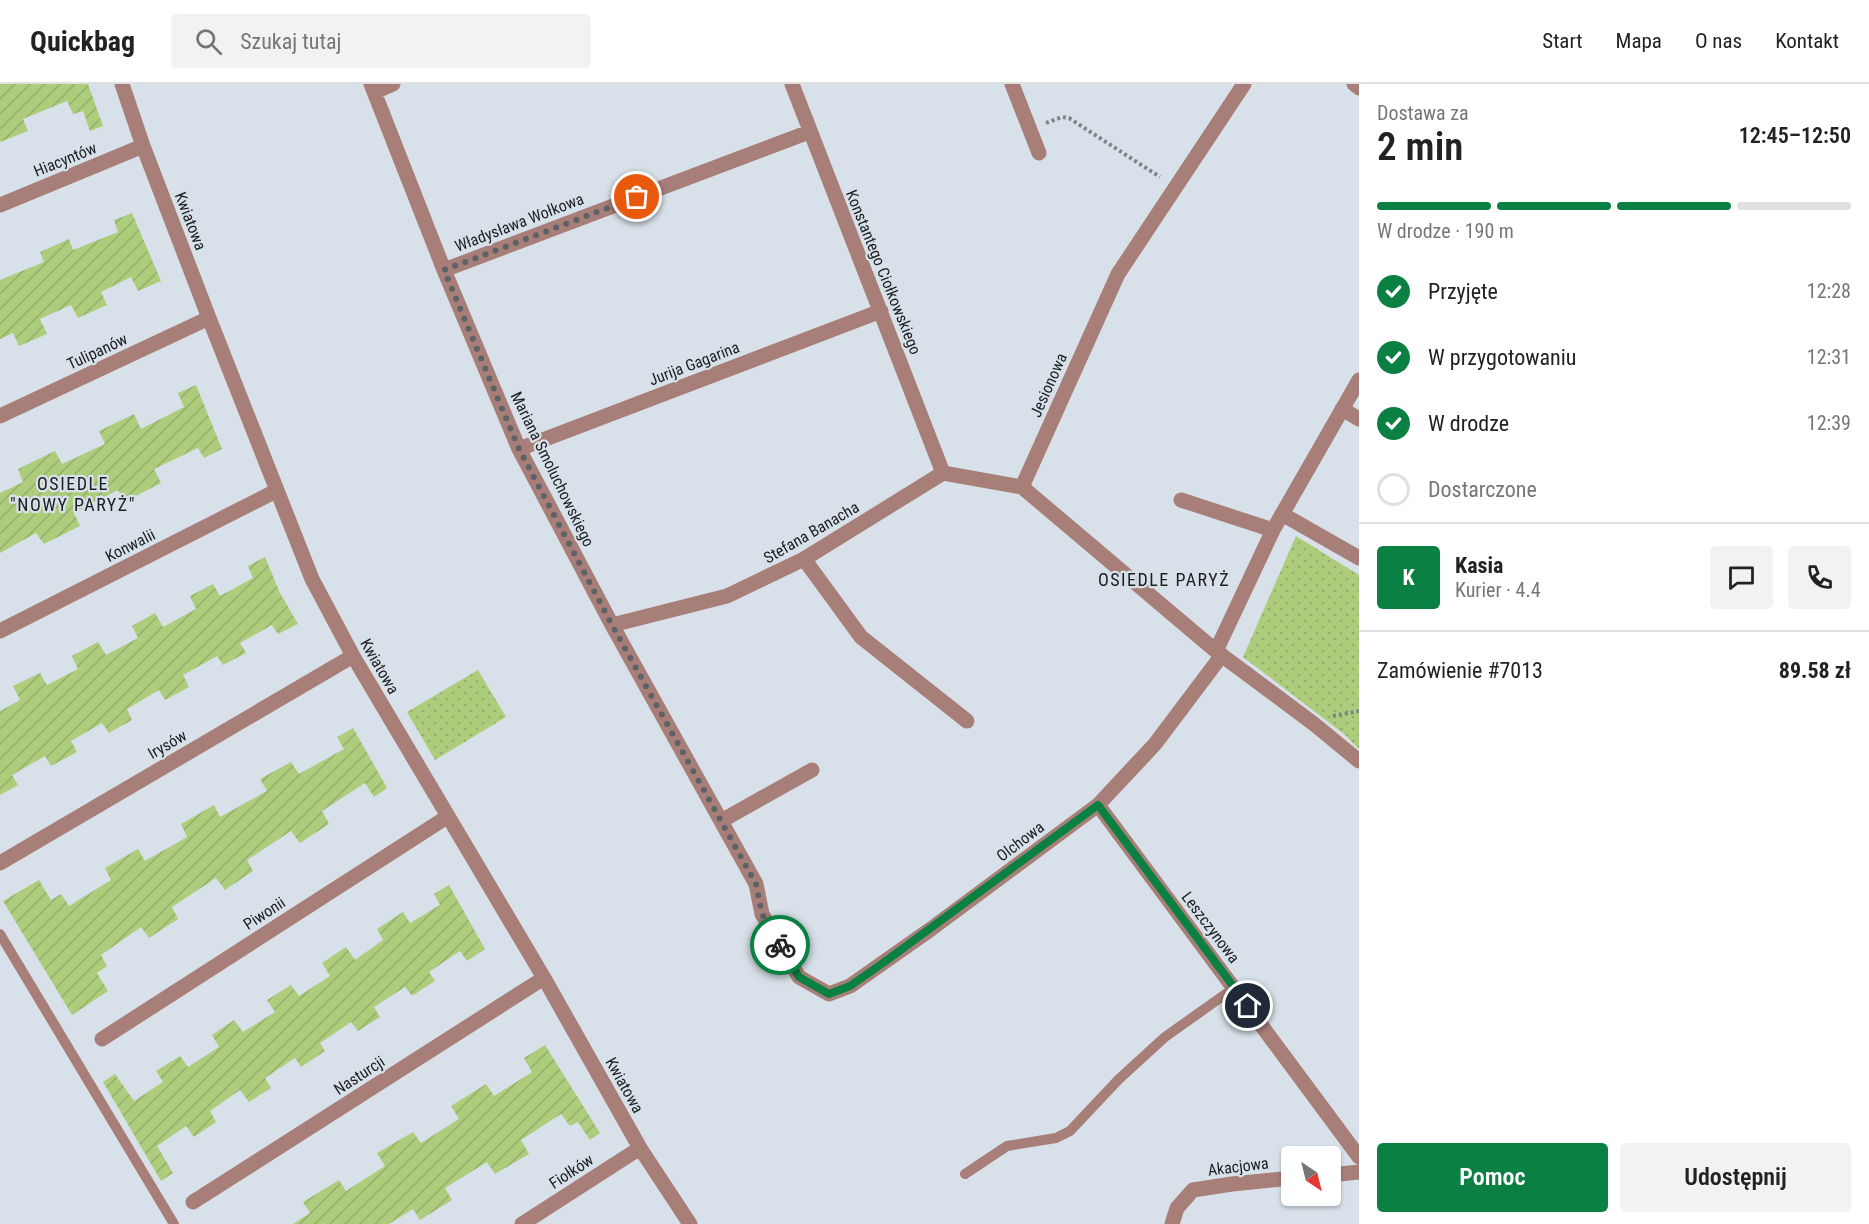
<!DOCTYPE html>
<html lang="pl">
<head>
<meta charset="utf-8">
<style>
	:root { --surface:#fff; --page:#f2f2f2; --text:#222; --muted:#767676; --line:#e0e0e0; --accent:#0b8043 }
	body { margin:0; font-family:"Roboto Condensed",sans-serif; background:var(--page); color:var(--text); height:100vh; display:flex; flex-direction:column; font-size:22px; white-space:nowrap }
	* { box-sizing:border-box; margin:0 }
	p { font-size:20px; color:var(--muted) }
	.icon { flex:none; width:33px; height:33px; fill:none; stroke:currentColor; stroke-width:2; stroke-linecap:round; stroke-linejoin:round }
	.map { position:relative; flex:1; overflow:hidden }
	.sheet { display:flex; flex-direction:column; background:var(--surface); width:510px }
	.sheet>* { flex:none }
	.needle { width:39px; rotate:145deg }
	.controls { position:absolute; left:1281px; top:1062px; display:grid; gap:12px }
	.controls a { display:grid; place-items:center; width:60px; height:60px; border-radius:6px; background:var(--surface); box-shadow:0 2px 4px #0004; font-size:30px }
	.pin { position:absolute; display:grid; place-items:center; width:51px; height:51px; color:#fff; margin:-26px; border:3px solid #fff; border-radius:50%; box-shadow:0 2px 6px #0007 }
	.courier { position:absolute; display:grid; place-items:center; width:60px; height:60px; margin:-30px; border:4px solid #0b8043; border-radius:50%; background:#fff; color:#222; box-shadow:0 2px 8px #0007 }
	.overview em { font-style:normal; font-weight:600 }
	.overview div { display:flex; flex-direction:column-reverse }
	.overview { display:flex; align-items:center; justify-content:space-between; height:102px; padding:0 18px }
	h1 { font-size:39px; font-weight:600; line-height:45px }
	.bar { display:grid; grid-template-columns:repeat(4,1fr); gap:9px 6px; align-content:center; height:72px; padding:0 18px }
	.bar i { height:8px; border-radius:4px; background:var(--line) }
	.bar .selected { background:var(--accent) }
	.bar p { grid-column:span 4 }
	.line { display:flex; align-items:center; gap:15px; padding:0 18px; border-top:2px solid var(--line) }
	.line div { flex:1 }
	.round { display:grid; place-items:center; flex:none; width:63px; height:63px; border-radius:6px; background:var(--page) }
	ol { padding:0 18px; list-style:none }
	li { display:flex; align-items:center; gap:18px; height:66px }
	li p { margin-inline-start:auto }
	li .icon { padding:6px; border-radius:50%; background:var(--accent); color:#fff; stroke-width:4 }
	li:last-child { color:var(--muted) }
	li i { width:33px; height:33px; border:3px solid var(--line); border-radius:50% }
	.button { display:flex; gap:12px; margin-top:auto; padding:12px 18px }
	.button a { flex:1; height:69px; border-radius:6px; background:var(--accent); color:#fff; font-size:24px; font-weight:600; line-height:69px; text-align:center }
	.button a+a { background:var(--page); color:var(--text) }
	header { display:flex; align-items:center; gap:36px; box-sizing:border-box; height:84px; padding:0 30px; background:var(--surface); border-bottom:2px solid var(--line) }
	header strong { font-size:28px }
	nav { display:flex; gap:33px; margin-inline-start:auto; font-size:21px }
	.search { width:420px; height:54px; background:var(--page); display:flex; align-items:center; gap:15px; box-sizing:border-box; padding:0 21px; border-radius:6px; color:var(--muted); font-size:22px }
	main { display:flex; flex:1; min-height:0 }
	.map>svg:first-child { display:block }
	.park { fill:url(#park-dots) }
	.garden { fill:url(#garden-furrows) }
	.lines { fill:none; stroke-linecap:round; stroke-linejoin:round }
	.path { stroke:#7d8389; stroke-width:4; stroke-dasharray:3 3; stroke-linecap:butt }
	.service { stroke:#a87f78; stroke-width:10 }
	.minor { stroke:#a87f78; stroke-width:15 }
	.done { stroke:#5d6267; stroke-width:6; stroke-dasharray:0 10.8 }
	.route { stroke:#0b8043; stroke-width:8 }
	.labels { text-anchor:middle; stroke-width:4.5; stroke-linejoin:round; paint-order:stroke }
	.street-label { font-size:16px; fill:#1b1e21; stroke:#d8e1e9 }
	.neighbourhood-label { font-size:18px; letter-spacing:1.5px; fill:#1b1e21; stroke:#d8e1e9 }
</style>
</head>
<body>
<header>
<strong>Quickbag</strong>
<div class="search"><svg class="icon" aria-label="search" viewBox="0 0 24 24"><circle cx="10" cy="10" r="6"/><path d="M15 15l6 6"/></svg>Szukaj tutaj</div>
<nav><a>Start</a><a>Mapa</a><a>O nas</a><a>Kontakt</a></nav>
</header>
<main>
<div class="map">
<svg width="1359" height="1140" viewBox="0 0 1359 1140">
	<defs>
		<pattern id="park-dots" width="8" height="8" patternUnits="userSpaceOnUse" patternTransform="scale(1.5)"><rect width="8" height="8" fill="#adcc7c"/><path d="M2 2h.1M6 6h.1" fill="none" stroke="#94af6b" stroke-width="1.8" stroke-linecap="round"/></pattern>
		<pattern id="garden-furrows" width="10" height="10" patternUnits="userSpaceOnUse" patternTransform="scale(1.5)"><rect width="10" height="10" fill="#adcc7c"/><path d="M-1 1l2-2M0 10L10 0M9 11l2-2" fill="none" stroke="#94af6b"/></pattern>
	</defs>
	<rect width="100%" height="100%" fill="#d8e1e9"/>
	<path class="park" d="M 1296,452 L 1359,491 L 1359,665 L 1344,650 L 1243,573 Z
		M 478,586 L 506,633 L 435,676 L 407,628 Z"/>
	<path class="garden" d="M 0,0 L 88,0 L 103,42 L 90,47 L 83,27 L 73,30 L 67,17 L 23,35 L 28,47 L 0,58 Z
		M 132,129 L 161,197 L 138,207 L 131,193 L 101,208 L 107,221 L 78,234 L 71,221 L 40,235 L 47,250 L 19,262 L 13,249 L 0,255 L 0,196 L 44,178 L 40,168 L 69,155 L 73,166 L 118,148 L 114,136 Z
		M 196,301 L 222,365 L 204,374 L 198,364 L 154,385 L 161,399 L 124,418 L 118,406 L 74,429 L 80,442 L 44,460 L 36,449 L 0,469 L 0,409 L 23,398 L 18,385 L 55,367 L 62,380 L 105,360 L 99,347 L 134,330 L 141,345 L 184,323 L 178,309 Z
		M 265,473 L 280,509 L 298,540 L 278,550 L 272,541 L 240,559 L 246,569 L 223,581 L 217,572 L 183,591 L 189,603 L 165,616 L 159,606 L 127,625 L 132,636 L 109,649 L 102,639 L 71,657 L 77,668 L 51,682 L 45,672 L 12,691 L 18,701 L 0,711 L 0,627 L 20,616 L 13,602 L 40,589 L 47,601 L 78,585 L 72,572 L 98,558 L 106,571 L 138,554 L 132,542 L 155,529 L 163,543 L 196,525 L 190,512 L 213,500 L 220,512 L 253,494 L 248,482 Z
		M 353,644 L 387,704 L 374,713 L 365,699 L 322,727 L 329,740 L 300,759 L 291,747 L 247,776 L 253,787 L 225,806 L 216,794 L 172,823 L 178,835 L 149,854 L 141,843 L 101,871 L 107,882 L 97,889 L 108,907 L 72,931 L 3,817 L 39,796 L 51,816 L 61,810 L 69,822 L 111,796 L 105,784 L 138,765 L 145,777 L 187,753 L 181,740 L 214,721 L 220,733 L 267,707 L 260,695 L 291,678 L 299,690 L 344,665 L 337,653 Z
		M 449,801 L 485,865 L 467,877 L 460,867 L 429,888 L 435,897 L 412,912 L 405,903 L 374,923 L 380,933 L 358,947 L 351,938 L 320,959 L 325,967 L 301,983 L 295,974 L 265,994 L 271,1004 L 249,1018 L 240,1006 L 210,1027 L 216,1038 L 194,1053 L 186,1042 L 157,1062 L 173,1089 L 161,1097 L 103,998 L 115,990 L 134,1017 L 163,998 L 156,987 L 180,972 L 188,983 L 219,963 L 212,951 L 234,936 L 243,948 L 275,928 L 267,916 L 291,901 L 299,912 L 330,892 L 322,879 L 346,863 L 355,876 L 383,856 L 377,845 L 403,828 L 410,839 L 440,821 L 434,810 Z
		M 545,961 L 600,1049 L 590,1056 L 578,1038 L 570,1042 L 561,1030 L 521,1056 L 529,1070 L 495,1090 L 487,1078 L 445,1104 L 452,1116 L 420,1136 L 413,1125 L 389,1140 L 293,1140 L 310,1129 L 303,1118 L 339,1096 L 346,1107 L 385,1082 L 377,1069 L 413,1048 L 421,1059 L 459,1035 L 451,1022 L 486,1000 L 494,1012 L 532,988 L 524,974 Z"/>
	<g class="lines">
		<path class="path" d="M 1046,39 L 1062,33 L 1069,34 L 1160,93
			M 1333,632 L 1359,627"/>
		<path class="service" d="M 0,850 L 174,1140
			M 965,1090 L 1007,1062 L 1056,1054 L 1070,1047 L 1119,995 L 1165,953 L 1234,904"/>
		<path class="minor" d="M 122,0 L 143,62 L 209,234 L 312,495 L 353,572 L 544,894 L 640,1064 L 690,1140
			M 371,0 L 444,186 L 519,365 L 612,541 L 756,800 L 762,830 L 799,893 L 829,910 L 850,902 L 931,845 L 1098,721 L 1155,660 L 1222,571
			M 792,0 L 943,389
			M 1012,0 L 1039,69
			M 1244,0 L 1118,190 L 1022,403 L 1216,567 L 1314,640 L 1359,677
			M 1354,0 L 1359,4
			M 375,8 L 393,0
			M 0,121 L 143,62
			M 444,186 L 809,48
			M 1342,325 L 1359,335
			M 0,332 L 209,234
			M 519,365 L 881,227
			M 1181,416 L 1273,446
			M 1282,430 L 1359,474
			M 804,475 L 861,553 L 967,637
			M 612,541 L 727,512 L 804,475 L 943,389 L 1022,403
			M 0,547 L 276,407
			M 1216,567 L 1273,446 L 1359,296
			M 1098,721 L 1359,1073
			M 721,737 L 812,686
			M 0,779 L 353,572
			M 102,955 L 447,733
			M 1330,1091 L 1359,1088
			M 193,1118 L 544,894
			M 522,1140 L 640,1064
			M 1172,1140 L 1177,1124 L 1193,1106 L 1232,1100 L 1292,1094"/>
	</g>
	<g class="lines">
		<path class="done" d="M 637,113 L 444,186 L 519,365 L 612,541 L 756,800 L 762,830 L 780,861"/>
		<path class="route" d="M 780,861 L 799,893 L 829,910 L 850,902 L 883,879 L 1098,721 L 1248,922"/>
	</g>
	<g class="labels">
		<g class="street-label">
			<text transform="translate(65 75) rotate(-22)" y="6">Hiacyntów</text>
			<text transform="translate(191 137) rotate(69)" y="6">Kwiatowa</text>
			<text transform="translate(519 138) rotate(-21)" y="6">Władysława Wołkowa</text>
			<text transform="translate(884 188) rotate(68)" y="6">Konstantego Ciołkowskiego</text>
			<text transform="translate(97 267) rotate(-25)" y="6">Tulipanów</text>
			<text transform="translate(694 279) rotate(-21)" y="6">Jurija Gagarina</text>
			<text transform="translate(1048 301) rotate(-66)" y="6">Jesionowa</text>
			<text transform="translate(553 385) rotate(64)" y="6">Mariana Smoluchowskiego</text>
			<text transform="translate(811 448) rotate(-30)" y="6">Stefana Banacha</text>
			<text transform="translate(130 461) rotate(-27)" y="6">Konwalii</text>
			<text transform="translate(380 582) rotate(60)" y="6">Kwiatowa</text>
			<text transform="translate(167 660) rotate(-30)" y="6">Irysów</text>
			<text transform="translate(1020 757) rotate(-37)" y="6">Olchowa</text>
			<text transform="translate(264 829) rotate(-33)" y="6">Piwonii</text>
			<text transform="translate(1211 843) rotate(53)" y="6">Leszczynowa</text>
			<text transform="translate(359 991) rotate(-33)" y="6">Nasturcji</text>
			<text transform="translate(625 1001) rotate(61)" y="6">Kwiatowa</text>
			<text transform="translate(1238 1082) rotate(-7)" y="6">Akacjowa</text>
			<text transform="translate(571 1087) rotate(-33)" y="6">Fiołków</text>
		</g>
		<g class="neighbourhood-label">
			<text x="73" y="406">OSIEDLE<tspan x="73" dy="21">"NOWY PARYŻ"</tspan></text>
			<text x="1164" y="502">OSIEDLE PARYŻ</text>
		</g>
	</g>
</svg>
<div class="controls">
<a><svg class="needle" viewBox="-14 -14 28 28"><path d="M0-13l5 13h-10z" fill="#e53935"/><path d="M0 13l5-13h-10z" fill="#767676"/></svg></a>
</div>
<div class="pin" style="left:637px;top:113px;background:#ea580c"><svg class="icon" aria-label="bag" viewBox="0 0 24 24"><path d="M5 8h14l-1 12H6zM9 8a3 3 0 0 1 6 0"/></svg></div>
<div class="pin" style="left:1248px;top:922px;background:#1f2937"><svg class="icon" aria-label="home" viewBox="0 0 24 24"><path d="M3 11l9-7 9 7M6 9v11h12V9"/></svg></div>
<div class="courier" style="left:780px;top:861px"><svg class="icon" aria-label="bike" viewBox="0 0 24 24"><circle cx="6" cy="16" r="4"/><circle cx="18" cy="16" r="4"/><path d="M6 16l4-8h5l3 8M10 8l3 8H6M13 5h3"/></svg></div>
</div>
<section class="sheet">
<div class="overview"><div><h1>2 min</h1><p>Dostawa za</p></div><em>12:45–12:50</em></div>
<div class="bar"><i class="selected"></i><i class="selected"></i><i class="selected"></i><i></i><p>W drodze · 190 m</p></div>
<ol>
<li><svg class="icon" aria-label="check" viewBox="0 0 24 24"><path d="M5 12l5 5 9-10"/></svg>Przyjęte<p>12:28</p></li>
<li><svg class="icon" aria-label="check" viewBox="0 0 24 24"><path d="M5 12l5 5 9-10"/></svg>W przygotowaniu<p>12:31</p></li>
<li><svg class="icon" aria-label="check" viewBox="0 0 24 24"><path d="M5 12l5 5 9-10"/></svg>W drodze<p>12:39</p></li>
<li><i></i>Dostarczone</li>
</ol>
<div class="line" style="height:108px"><b class="round" style="background:var(--accent);color:#fff">K</b><div><b>Kasia</b><p>Kurier · 4.4</p></div><a class="round"><svg class="icon" aria-label="chat" viewBox="0 0 24 24"><path d="M4 5h16v11H9l-5 4z"/></svg></a><a class="round"><svg class="icon" aria-label="phone" viewBox="0 0 24 24"><path d="M5 4h4l2 5-3 2q2 4 5 5l2-3 5 2v4C11 20 4 13 5 4z"/></svg></a></div>
<div class="line" style="height:78px"><div>Zamówienie #7013</div><b>89.58 zł</b></div>
<div class="button"><a>Pomoc</a><a>Udostępnij</a></div>
</section>
</main>
</body>
</html>
